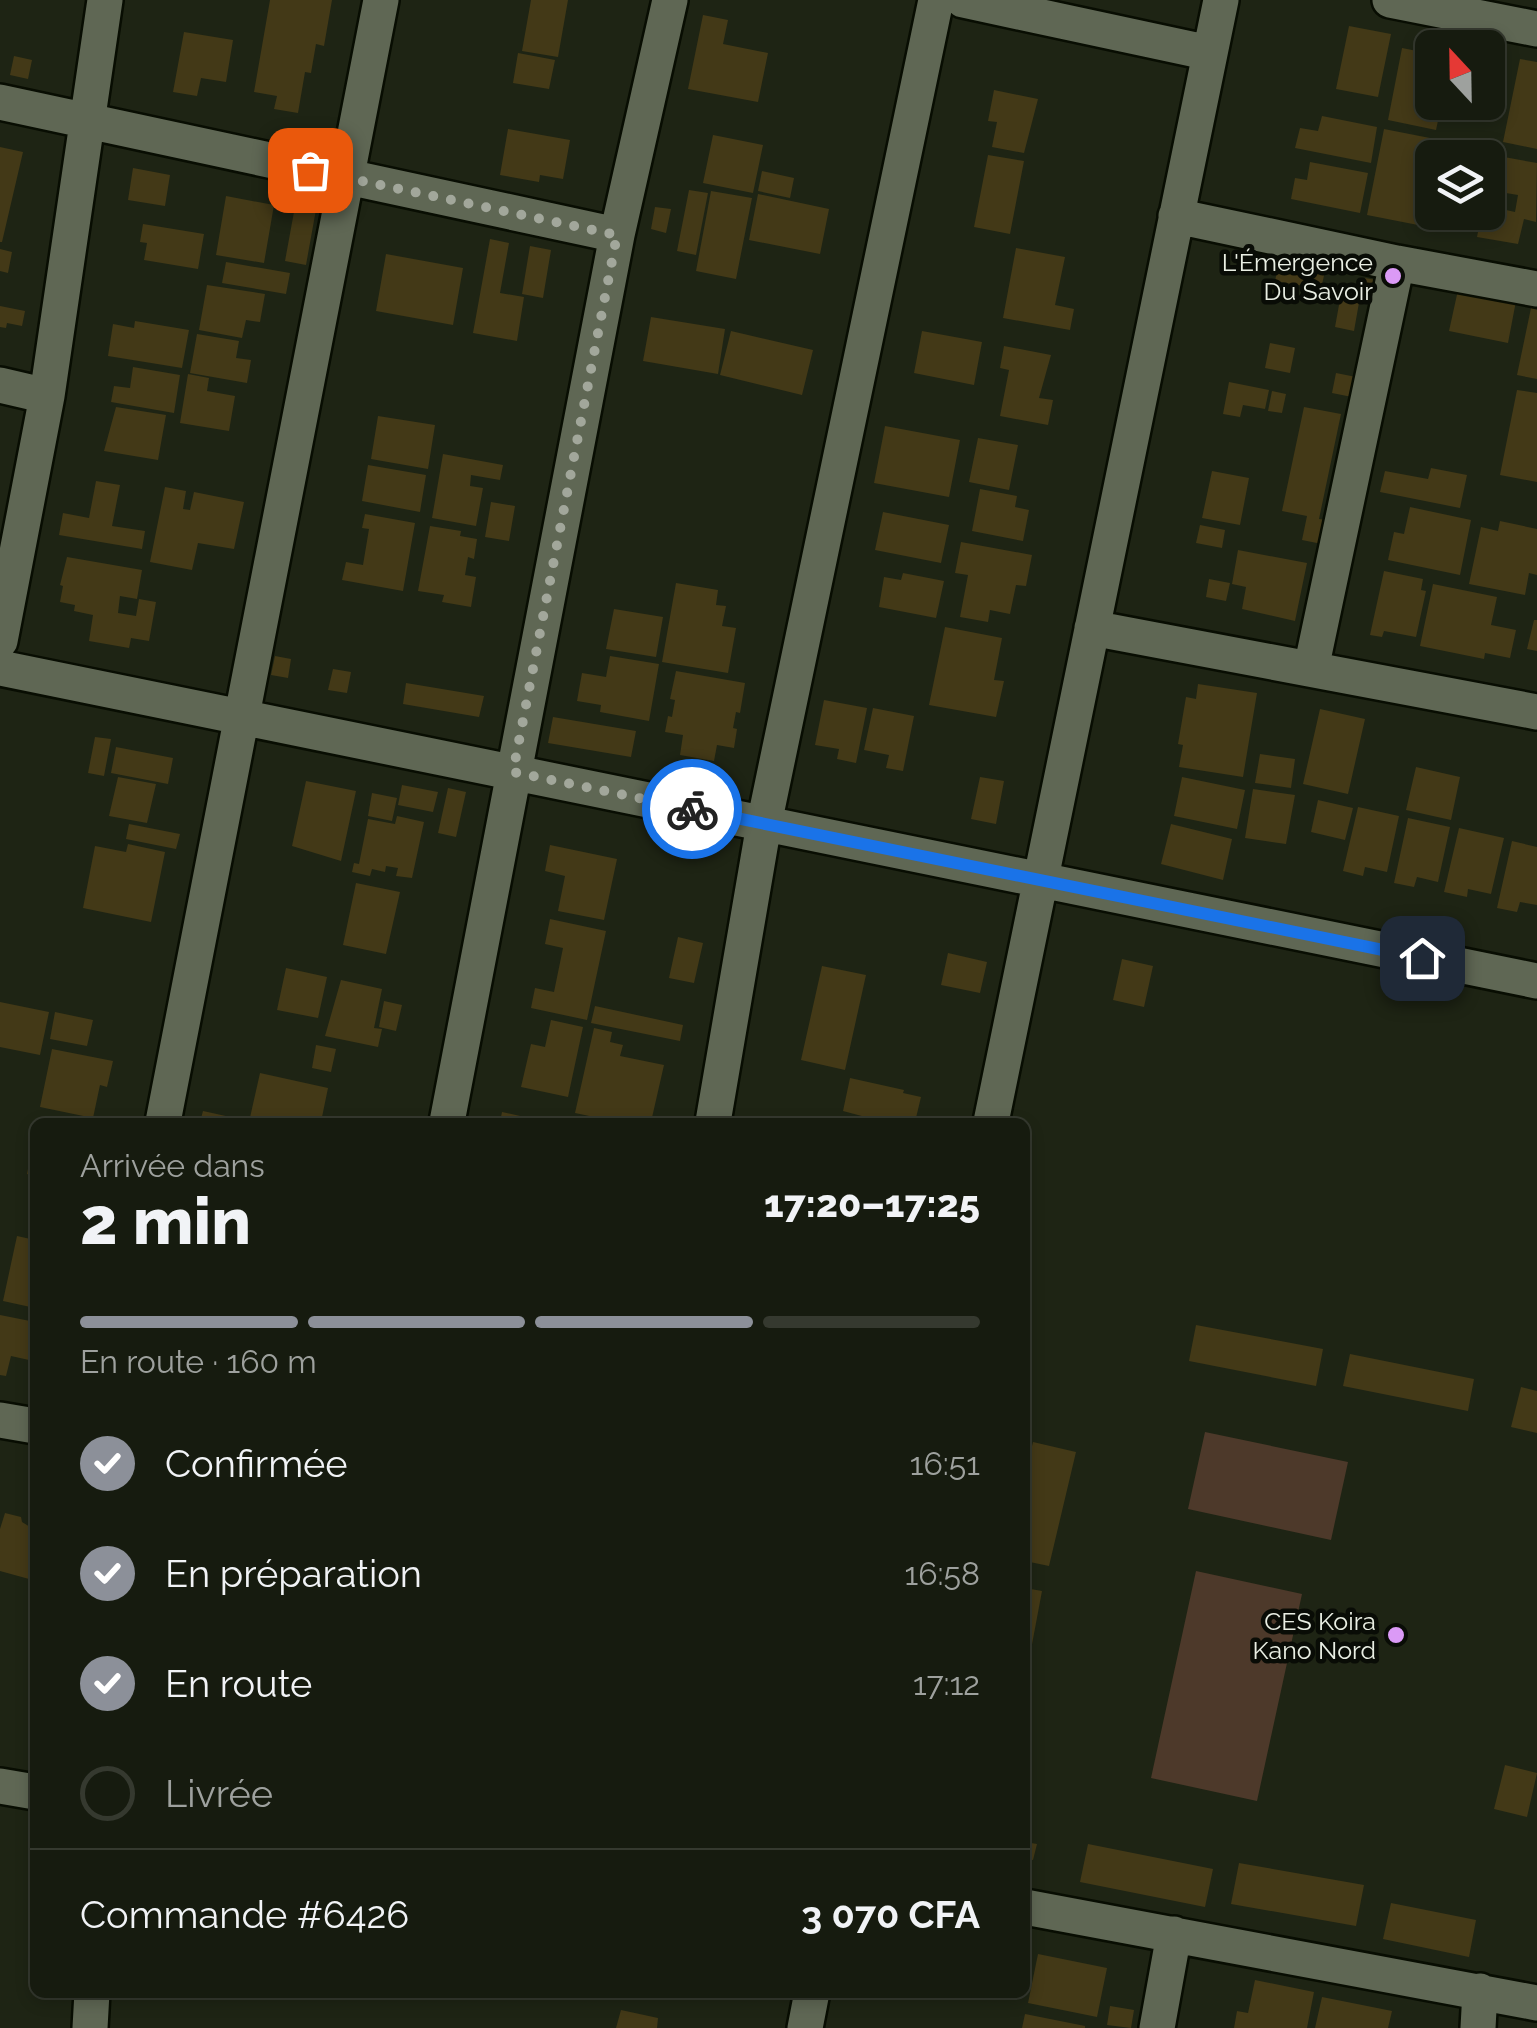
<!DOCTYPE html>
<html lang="fr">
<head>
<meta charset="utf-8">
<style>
	:root { --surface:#161b0f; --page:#1f2418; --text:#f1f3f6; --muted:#9ea19e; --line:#35392f; --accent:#8c9099 }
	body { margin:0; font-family:Raleway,sans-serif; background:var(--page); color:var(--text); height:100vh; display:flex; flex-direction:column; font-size:38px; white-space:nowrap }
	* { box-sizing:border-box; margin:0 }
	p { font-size:32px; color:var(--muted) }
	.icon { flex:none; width:55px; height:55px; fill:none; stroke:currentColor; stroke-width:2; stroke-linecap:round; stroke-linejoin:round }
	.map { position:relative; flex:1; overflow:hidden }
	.drawer { position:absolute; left:30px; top:1118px; width:1000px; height:880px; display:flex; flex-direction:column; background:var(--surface); border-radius:15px; box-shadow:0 5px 15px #0003,0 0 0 2px var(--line) }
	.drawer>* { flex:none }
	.needle { width:65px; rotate:338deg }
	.tools { position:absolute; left:1415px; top:30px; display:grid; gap:20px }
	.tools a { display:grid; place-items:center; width:90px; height:90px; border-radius:15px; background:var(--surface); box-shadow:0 5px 15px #0003,0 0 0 2px var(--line); font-size:50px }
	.pin { position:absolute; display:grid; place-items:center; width:85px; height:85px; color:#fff; margin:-42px; border-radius:20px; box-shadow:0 5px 15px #0006 }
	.courier { position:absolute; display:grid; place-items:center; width:100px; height:100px; margin:-50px; border:8px solid #1a73e8; border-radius:50%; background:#fff; color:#222; box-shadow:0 2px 12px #0007 }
	.head em { font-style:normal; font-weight:800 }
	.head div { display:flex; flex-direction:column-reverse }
	.head { display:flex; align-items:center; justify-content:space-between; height:170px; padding:0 50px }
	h1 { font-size:65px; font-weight:800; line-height:75px }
	.bar { display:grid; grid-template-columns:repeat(4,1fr); gap:15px 10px; align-content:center; height:120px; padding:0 50px }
	.bar i { height:12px; border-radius:8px; background:var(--line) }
	.bar .selected { background:var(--accent) }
	.bar p { grid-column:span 4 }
	.line { display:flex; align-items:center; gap:25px; padding:0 50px; border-top:2px solid var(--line) }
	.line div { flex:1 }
	ol { padding:0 50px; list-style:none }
	li { display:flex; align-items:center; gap:30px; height:110px }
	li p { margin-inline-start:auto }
	li .icon { padding:10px; border-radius:50%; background:var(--accent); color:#fff; stroke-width:4 }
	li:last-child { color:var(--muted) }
	li i { width:55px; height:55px; border:5px solid var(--line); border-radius:50% }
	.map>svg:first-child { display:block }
	.green { fill:#4d392a }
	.building { fill:#433917 }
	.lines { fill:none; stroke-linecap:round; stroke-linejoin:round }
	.minor-casing { stroke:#080d02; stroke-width:40 }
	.minor { stroke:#5f6754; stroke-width:35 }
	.done { stroke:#a2a79b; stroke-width:10; stroke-dasharray:0 18 }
	.route { stroke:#1a73e8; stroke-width:12 }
	.poi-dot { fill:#db9af6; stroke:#090c06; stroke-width:4 }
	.labels { text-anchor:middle; stroke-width:9; stroke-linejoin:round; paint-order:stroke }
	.poi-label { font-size:25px; fill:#e9eee3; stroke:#090c06; text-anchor:end }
</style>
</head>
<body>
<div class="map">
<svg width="1537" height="2028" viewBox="0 0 1537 2028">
	<rect width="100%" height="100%" fill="#1e2414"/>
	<path class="green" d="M 1205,1432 L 1348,1462 L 1331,1540 L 1188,1509 Z
		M 1196,1571 L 1302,1594 L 1257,1801 L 1151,1778 Z"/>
	<path class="building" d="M 270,0 L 332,0 L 324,46 L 316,44 L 311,73 L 305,72 L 298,113 L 274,109 L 277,96 L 254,92 Z
		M 531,0 L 568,0 L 558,57 L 522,51 Z
		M 703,15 L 728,20 L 723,44 L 768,53 L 758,102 L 688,89 Z
		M 1349,26 L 1391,34 L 1378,97 L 1336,89 Z
		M 184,32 L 233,40 L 226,82 L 201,78 L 197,96 L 173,92 Z
		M 1402,48 L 1432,54 L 1432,102 L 1442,102 L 1436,130 L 1388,120 Z
		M 518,53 L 555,60 L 549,89 L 513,83 Z
		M 14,56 L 32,60 L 28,79 L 10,75 Z
		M 1520,59 L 1537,62 L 1537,149 L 1503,142 Z
		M 994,90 L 1038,99 L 1024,153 L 992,147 L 997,122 L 988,121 Z
		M 1322,116 L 1377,127 L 1371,163 L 1295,148 L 1300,128 L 1318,131 Z
		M 508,129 L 570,140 L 563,179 L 540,175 L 539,182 L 500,175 Z
		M 1384,129 L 1430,138 L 1420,189 L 1425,190 L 1418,225 L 1367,215 Z
		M 713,135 L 763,145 L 753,193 L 703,183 Z
		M 0,147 L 23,152 L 2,242 L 0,242 Z
		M 988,155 L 1024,161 L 1010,234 L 974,227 Z
		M 1493,155 L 1537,163 L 1536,222 L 1524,219 L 1518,244 L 1477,237 L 1482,212 L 1488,212 L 1488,206 L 1515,212 L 1518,195 L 1488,190 Z
		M 1310,162 L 1368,173 L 1360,213 L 1291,199 L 1295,178 L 1307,180 Z
		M 133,168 L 170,175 L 165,206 L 128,200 Z
		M 762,171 L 794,178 L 790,198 L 758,191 Z
		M 689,190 L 708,193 L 696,255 L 677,251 Z
		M 711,191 L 752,198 L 736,279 L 696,271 Z
		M 758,194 L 829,209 L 820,254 L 749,240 Z
		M 226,196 L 274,205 L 264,263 L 216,255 Z
		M 296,201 L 317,204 L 306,265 L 285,261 Z
		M 655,207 L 671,209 L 666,233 L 651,229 Z
		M 143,224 L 204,234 L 198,269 L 144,260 L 147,243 L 140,242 Z
		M 490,239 L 509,243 L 500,293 L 524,297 L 517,341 L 473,333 Z
		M 530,246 L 551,250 L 543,298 L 522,294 Z
		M 1016,248 L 1065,257 L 1055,305 L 1074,309 L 1070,330 L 1003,318 Z
		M 0,249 L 12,252 L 8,273 L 0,271 Z
		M 386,254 L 463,268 L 453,325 L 376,311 Z
		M 226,262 L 290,273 L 286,294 L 222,283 Z
		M 1279,262 L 1325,271 L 1321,289 L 1275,281 Z
		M 1365,278 L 1382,281 L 1379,297 L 1362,294 Z
		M 207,285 L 265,294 L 260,322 L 246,320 L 242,338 L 199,330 Z
		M 1458,290 L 1516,301 L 1508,343 L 1449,331 Z
		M 1341,294 L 1360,297 L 1354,331 L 1335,327 Z
		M 0,306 L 25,311 L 22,326 L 7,323 L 6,328 L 0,327 Z
		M 1531,308 L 1537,310 L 1537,379 L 1517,375 Z
		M 651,317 L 725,329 L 718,374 L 643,361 Z
		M 135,321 L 189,330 L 182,368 L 108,356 L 113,324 L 134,328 Z
		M 731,331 L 813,350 L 802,395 L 720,375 Z
		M 922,331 L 982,342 L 974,385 L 914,373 Z
		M 197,334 L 239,341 L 236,358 L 251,360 L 247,383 L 190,373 Z
		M 1270,343 L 1295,348 L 1290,373 L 1265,368 Z
		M 1004,346 L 1051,355 L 1039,398 L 1053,400 L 1048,425 L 1000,416 L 1009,370 L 1000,368 Z
		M 133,367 L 180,375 L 174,413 L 111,402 L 114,386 L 130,388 Z
		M 1336,373 L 1356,377 L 1352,397 L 1332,393 Z
		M 188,374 L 209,378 L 207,391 L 235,396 L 229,431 L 180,423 Z
		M 1229,382 L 1269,390 L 1265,409 L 1243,405 L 1240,417 L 1223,414 Z
		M 1517,390 L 1537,393 L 1537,482 L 1500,475 Z
		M 1272,391 L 1286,394 L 1282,413 L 1268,411 Z
		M 116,407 L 166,415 L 158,460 L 104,451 Z
		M 1304,407 L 1341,414 L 1319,519 L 1327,520 L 1322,544 L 1302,540 L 1307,516 L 1282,511 Z
		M 378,416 L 435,425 L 428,469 L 371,459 Z
		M 885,426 L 960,440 L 949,497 L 874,483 Z
		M 978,438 L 1018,445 L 1009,490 L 969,482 Z
		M 443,454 L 503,465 L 500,480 L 471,475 L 470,486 L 483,488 L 476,526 L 432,518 Z
		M 368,465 L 426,475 L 420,512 L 362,501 Z
		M 1431,468 L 1467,475 L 1460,508 L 1380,492 L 1385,471 L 1428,479 Z
		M 1212,471 L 1249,478 L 1240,525 L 1202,518 Z
		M 96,481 L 120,485 L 112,526 L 145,531 L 142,549 L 59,535 L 63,513 L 89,518 Z
		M 165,487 L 186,491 L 183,509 L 190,510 L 194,492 L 244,502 L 234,549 L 198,543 L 192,570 L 150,562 Z
		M 980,489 L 1017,496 L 1015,507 L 1029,510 L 1023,541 L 972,531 Z
		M 491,502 L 515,506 L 509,541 L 485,537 Z
		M 1410,507 L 1471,520 L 1460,575 L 1388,560 L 1394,532 L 1404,534 Z
		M 883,512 L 949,525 L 941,563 L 875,550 Z
		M 365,514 L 415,523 L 403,591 L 342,580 L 346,562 L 363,565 L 369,529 L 362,528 Z
		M 1500,521 L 1537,529 L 1537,575 L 1529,573 L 1525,595 L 1469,584 L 1481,527 L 1498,531 Z
		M 1200,525 L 1225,530 L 1222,548 L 1196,543 Z
		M 430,526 L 461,531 L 460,536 L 477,539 L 474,559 L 468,557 L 465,575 L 476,577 L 471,607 L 442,602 L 444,595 L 418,591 Z
		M 961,542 L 1032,555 L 1026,586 L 1016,585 L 1010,614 L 990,610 L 988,622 L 960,617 L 968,575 L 955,573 Z
		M 1238,550 L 1307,563 L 1295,621 L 1242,609 L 1246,587 L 1232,584 Z
		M 67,557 L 142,570 L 137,599 L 120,596 L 118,613 L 136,616 L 139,599 L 156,602 L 149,641 L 131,638 L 129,648 L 89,641 L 93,615 L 74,611 L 75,605 L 60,602 L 63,586 L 60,585 Z
		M 1384,571 L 1423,579 L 1421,590 L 1426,591 L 1416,637 L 1384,631 L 1382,637 L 1370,635 Z
		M 903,573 L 944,581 L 936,618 L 879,607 L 884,577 L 901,580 Z
		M 1209,579 L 1230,583 L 1226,601 L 1206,597 Z
		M 676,583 L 718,590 L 716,605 L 726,606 L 722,626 L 736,628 L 728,673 L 662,662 Z
		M 1433,584 L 1497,597 L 1491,625 L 1516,630 L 1510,658 L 1485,653 L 1484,659 L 1420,646 Z
		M 614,609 L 663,617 L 656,657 L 606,649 Z
		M 1534,620 L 1537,620 L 1537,651 L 1527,649 Z
		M 945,627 L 1002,638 L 994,680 L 1004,681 L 996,717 L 929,705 Z
		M 275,656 L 291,659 L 288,678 L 271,675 Z
		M 610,656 L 659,664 L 649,721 L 600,712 L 601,705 L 577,701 L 582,673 L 606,677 Z
		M 333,669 L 351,672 L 347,693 L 328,690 Z
		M 676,671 L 745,683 L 740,713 L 736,712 L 733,728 L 737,729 L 734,748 L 717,745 L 714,761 L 680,755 L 683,735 L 665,732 L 668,716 L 672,717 L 675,700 L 670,699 Z
		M 406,683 L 484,696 L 479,717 L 403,704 Z
		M 1198,684 L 1257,693 L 1243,777 L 1179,767 L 1183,745 L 1178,744 L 1186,697 L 1196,699 Z
		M 824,700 L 867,708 L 856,763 L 837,759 L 839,749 L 815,745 Z
		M 873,708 L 914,716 L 903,771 L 886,768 L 889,755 L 864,750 Z
		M 1320,709 L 1365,719 L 1348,794 L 1303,784 Z
		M 553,717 L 636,731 L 631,757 L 548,743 Z
		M 95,737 L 111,739 L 104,776 L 88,773 Z
		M 116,747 L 173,758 L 168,784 L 111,773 Z
		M 1260,754 L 1295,759 L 1291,788 L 1255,783 Z
		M 1416,767 L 1460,777 L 1451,820 L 1406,810 Z
		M 118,777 L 156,784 L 147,823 L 109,816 Z
		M 980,777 L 1004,781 L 996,824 L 971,819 Z
		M 1182,777 L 1245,790 L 1237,829 L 1174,816 Z
		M 306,781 L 356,791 L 341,861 L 292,846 Z
		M 402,785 L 438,792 L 433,812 L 398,805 Z
		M 448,788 L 466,792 L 456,837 L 438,833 Z
		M 1253,789 L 1295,795 L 1286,844 L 1245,838 Z
		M 372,793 L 397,798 L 392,821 L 368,816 Z
		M 1318,800 L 1353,808 L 1345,840 L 1311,832 Z
		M 1358,807 L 1399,816 L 1387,872 L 1365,867 L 1363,876 L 1343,871 Z
		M 397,816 L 424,822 L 412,878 L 396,876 L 398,868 L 386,866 L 385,872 L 372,869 L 370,876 L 352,872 L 354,863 L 359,864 L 368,819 L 395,824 Z
		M 1408,818 L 1450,827 L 1438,882 L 1417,877 L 1414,887 L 1394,883 Z
		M 129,824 L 180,834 L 176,849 L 126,839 Z
		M 1171,824 L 1232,839 L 1223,880 L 1161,864 Z
		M 1459,828 L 1504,838 L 1491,894 L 1468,889 L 1467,897 L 1444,892 Z
		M 1512,841 L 1537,847 L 1537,905 L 1520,902 L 1517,912 L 1497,908 Z
		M 128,844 L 165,852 L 151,922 L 83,908 L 95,846 L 126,852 Z
		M 550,845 L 617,859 L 604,920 L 558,911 L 565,876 L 545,871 Z
		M 356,883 L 400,892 L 386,954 L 343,945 Z
		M 550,919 L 606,931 L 587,1020 L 531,1008 L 535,988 L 554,992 L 563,948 L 545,944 Z
		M 678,937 L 703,943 L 694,983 L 669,978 Z
		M 948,953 L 987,962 L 980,993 L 941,985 Z
		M 1122,959 L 1153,966 L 1144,1007 L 1113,1000 Z
		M 822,966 L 866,975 L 845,1070 L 801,1060 Z
		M 286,968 L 327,977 L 318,1018 L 277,1010 Z
		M 341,980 L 382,989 L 374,1028 L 382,1029 L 378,1047 L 325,1036 Z
		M 384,1001 L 402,1005 L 396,1031 L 379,1027 Z
		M 0,1002 L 49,1012 L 40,1055 L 0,1047 Z
		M 595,1006 L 683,1025 L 680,1041 L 591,1023 Z
		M 55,1012 L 93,1020 L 87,1046 L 50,1039 Z
		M 551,1020 L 583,1027 L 568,1097 L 521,1087 L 531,1044 L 545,1047 Z
		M 594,1028 L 612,1032 L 610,1042 L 623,1045 L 620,1056 L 664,1065 L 651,1122 L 618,1122 L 575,1113 Z
		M 316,1045 L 336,1049 L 331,1072 L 312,1068 Z
		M 52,1049 L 113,1061 L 107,1087 L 100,1085 L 93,1118 L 40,1107 Z
		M 260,1073 L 328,1088 L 321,1122 L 249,1122 Z
		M 850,1078 L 904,1090 L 903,1093 L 921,1097 L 915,1122 L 884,1122 L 843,1111 Z
		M 203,1111 L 235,1118 L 234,1122 L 200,1122 Z
		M 502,1112 L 543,1121 L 543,1122 L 500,1122 Z
		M 33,1143 L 35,1143 L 35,1176 L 27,1174 Z
		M 17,1236 L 35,1240 L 35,1308 L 3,1301 Z
		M 0,1315 L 35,1322 L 29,1360 L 11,1356 L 6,1376 L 0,1375 Z
		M 1196,1325 L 1323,1349 L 1316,1386 L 1189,1361 Z
		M 1350,1354 L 1474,1379 L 1468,1411 L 1343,1386 Z
		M 1521,1387 L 1537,1391 L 1537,1433 L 1511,1427 Z
		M 1033,1442 L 1076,1452 L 1049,1566 L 1025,1561 L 1025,1475 Z
		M 5,1513 L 21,1517 L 22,1522 L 35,1530 L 29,1579 L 0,1571 L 0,1529 Z
		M 1025,1588 L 1042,1591 L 1027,1671 L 1025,1671 Z
		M 1505,1765 L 1537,1773 L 1527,1817 L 1494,1809 Z
		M 1025,1842 L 1037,1844 L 1033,1860 L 1025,1859 Z
		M 1088,1844 L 1213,1869 L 1205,1907 L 1080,1882 Z
		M 1239,1863 L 1364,1885 L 1356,1926 L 1231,1904 Z
		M 1391,1903 L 1476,1920 L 1469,1957 L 1383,1939 Z
		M 1038,1954 L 1107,1968 L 1097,2017 L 1028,2003 Z
		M 1255,1980 L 1314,1992 L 1307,2028 L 1234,2028 L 1237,2011 L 1248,2013 Z
		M 1322,1997 L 1392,2011 L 1388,2028 L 1315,2028 Z
		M 1110,2006 L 1134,2010 L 1131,2028 L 1107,2025 Z
		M 621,2010 L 658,2018 L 657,2028 L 616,2028 Z
		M 1025,2014 L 1085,2026 L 1085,2028 L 1022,2028 Z"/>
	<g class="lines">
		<defs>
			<path id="minor" d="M 963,0 L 1210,53
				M 1390,0 L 1537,29
				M 0,102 L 617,235
				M 1176,216 L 1397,263 L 1537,289
				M 0,385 L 47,396
				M 1092,628 L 1537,712
				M 0,641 L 47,396 L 105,0
				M 0,668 L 1537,981
				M 1311,669 L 1397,263
				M 163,1122 L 381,0
				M 447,1122 L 617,235 L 670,0
				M 713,1122 L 764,824 L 936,0
				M 991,1122 L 1221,0
				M 0,1420 L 35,1426
				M 0,1786 L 35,1792
				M 1025,1907 L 1537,2003
				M 90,2028 L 92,1992
				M 805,2028 L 812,1992
				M 1157,2028 L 1174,1934
				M 1478,2028 L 1480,1991"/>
		</defs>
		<use href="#minor" class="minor-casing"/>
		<use href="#minor" class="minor"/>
	</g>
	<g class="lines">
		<path class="done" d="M 310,170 L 617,235 L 513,772 L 692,809"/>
		<path class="route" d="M 692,809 L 1422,958"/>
	</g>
	<g class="poi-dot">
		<circle cx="1393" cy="276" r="10"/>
		<circle cx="1396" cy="1635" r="10"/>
	</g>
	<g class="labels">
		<g class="poi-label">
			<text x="1373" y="271">L'Émergence<tspan x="1373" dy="29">Du Savoir</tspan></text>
			<text x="1376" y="1630">CES Koira<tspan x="1376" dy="29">Kano Nord</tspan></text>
		</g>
	</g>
</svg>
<div class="tools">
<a><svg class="needle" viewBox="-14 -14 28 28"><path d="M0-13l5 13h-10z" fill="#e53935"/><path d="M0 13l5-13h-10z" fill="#9ea19e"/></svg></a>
<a><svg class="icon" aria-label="layers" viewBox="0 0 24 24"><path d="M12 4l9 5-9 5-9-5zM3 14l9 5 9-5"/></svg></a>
</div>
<div class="pin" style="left:310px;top:170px;background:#ea580c"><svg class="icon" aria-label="bag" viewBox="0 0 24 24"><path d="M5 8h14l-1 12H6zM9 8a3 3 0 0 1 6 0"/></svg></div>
<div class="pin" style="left:1422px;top:958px;background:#1f2937"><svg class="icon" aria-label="home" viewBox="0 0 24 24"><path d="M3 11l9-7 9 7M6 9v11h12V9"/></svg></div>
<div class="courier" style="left:692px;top:809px"><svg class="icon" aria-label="bike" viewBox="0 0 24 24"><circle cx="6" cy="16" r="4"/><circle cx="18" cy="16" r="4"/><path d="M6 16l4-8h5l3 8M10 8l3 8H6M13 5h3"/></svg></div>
<section class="drawer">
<div class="head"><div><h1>2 min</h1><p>Arrivée dans</p></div><em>17:20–17:25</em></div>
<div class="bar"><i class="selected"></i><i class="selected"></i><i class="selected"></i><i></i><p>En route · 160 m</p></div>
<ol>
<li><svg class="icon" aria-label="check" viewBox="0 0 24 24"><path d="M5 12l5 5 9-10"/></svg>Confirmée<p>16:51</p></li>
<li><svg class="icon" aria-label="check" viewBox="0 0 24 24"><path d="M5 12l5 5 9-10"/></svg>En préparation<p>16:58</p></li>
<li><svg class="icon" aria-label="check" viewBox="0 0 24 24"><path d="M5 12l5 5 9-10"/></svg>En route<p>17:12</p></li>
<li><i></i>Livrée</li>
</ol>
<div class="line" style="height:130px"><div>Commande #6426</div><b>3 070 CFA</b></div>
</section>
</div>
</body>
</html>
